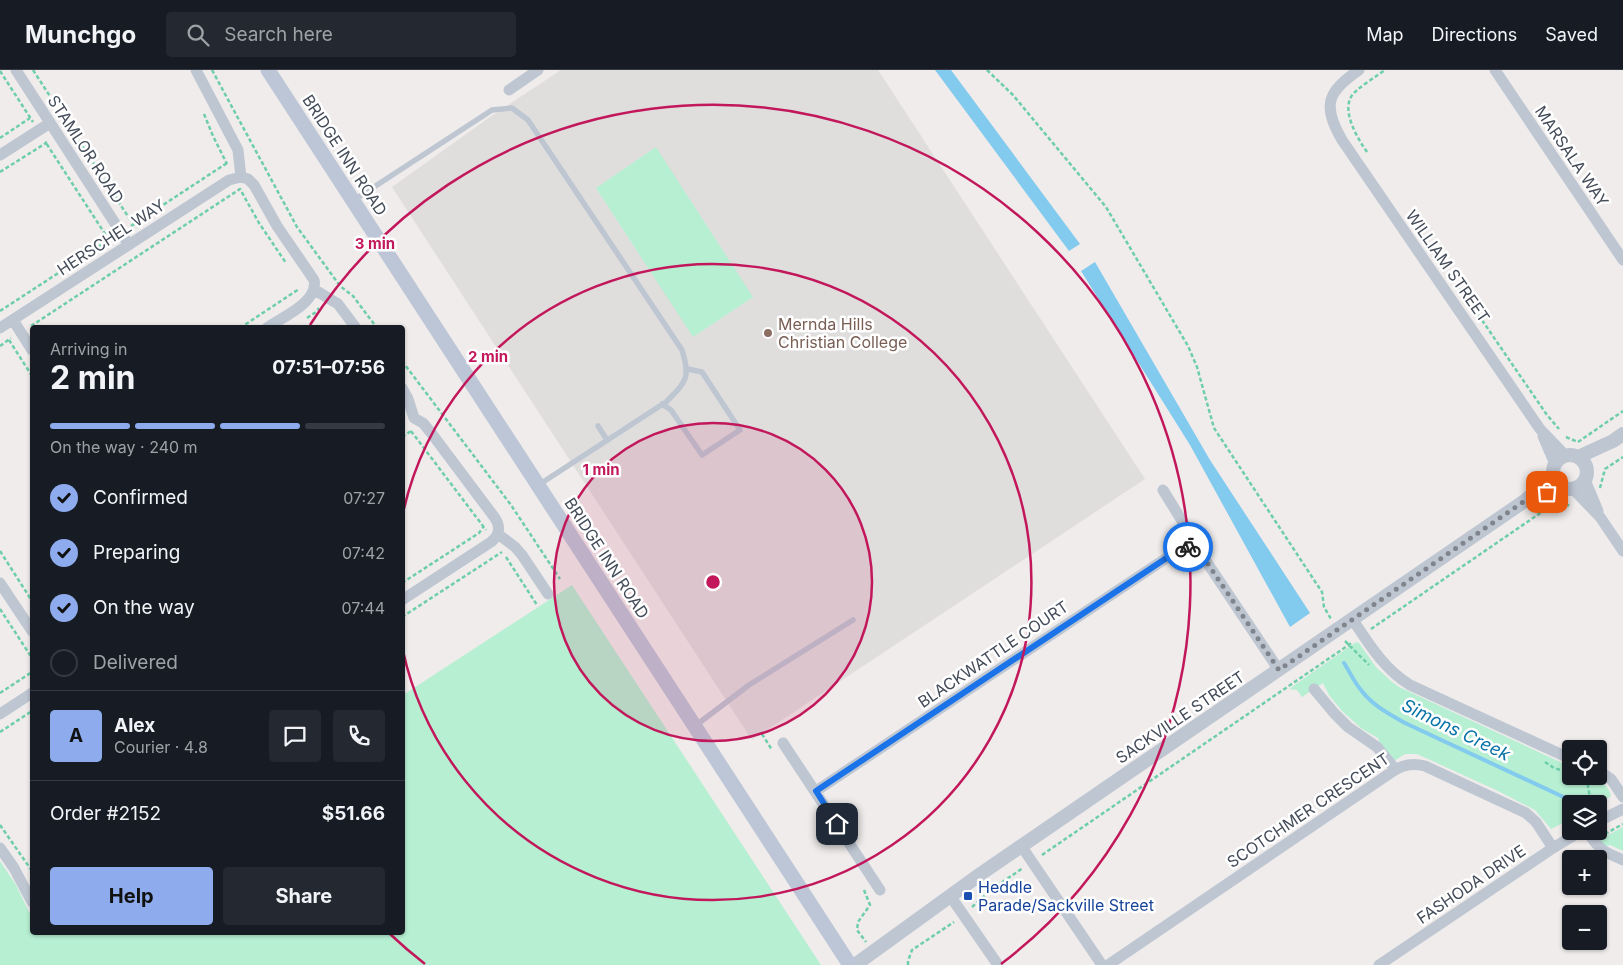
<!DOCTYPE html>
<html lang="en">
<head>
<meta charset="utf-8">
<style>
	:root { --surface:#171b24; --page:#242831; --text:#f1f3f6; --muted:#9ea1a6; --line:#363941; --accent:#8dabed }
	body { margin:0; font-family:Inter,sans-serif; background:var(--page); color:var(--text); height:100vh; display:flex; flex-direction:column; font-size:19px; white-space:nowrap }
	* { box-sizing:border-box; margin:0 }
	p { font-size:16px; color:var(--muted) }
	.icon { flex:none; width:28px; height:28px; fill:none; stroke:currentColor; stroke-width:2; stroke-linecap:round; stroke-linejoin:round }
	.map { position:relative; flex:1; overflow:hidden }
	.side { position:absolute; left:30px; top:255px; width:375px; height:610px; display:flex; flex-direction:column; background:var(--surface); border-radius:5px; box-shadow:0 1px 4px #0004 }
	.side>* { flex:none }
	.buttons { position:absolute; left:1562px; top:670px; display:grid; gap:10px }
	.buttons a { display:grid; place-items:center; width:45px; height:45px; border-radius:5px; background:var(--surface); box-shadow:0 1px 4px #0004; font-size:25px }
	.pin { position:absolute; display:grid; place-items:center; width:42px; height:42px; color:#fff; margin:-21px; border-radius:10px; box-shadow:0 2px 8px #0006 }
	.courier { position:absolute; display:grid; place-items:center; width:50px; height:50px; margin:-25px; border:4px solid #1a73e8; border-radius:50%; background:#fff; color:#222; box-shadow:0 1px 6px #0007 }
	.head em { font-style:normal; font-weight:700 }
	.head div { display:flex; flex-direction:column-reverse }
	.head { display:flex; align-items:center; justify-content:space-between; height:85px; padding:0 20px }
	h1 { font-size:32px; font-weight:700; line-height:38px }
	.bar { display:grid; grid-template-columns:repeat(4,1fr); gap:8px 5px; align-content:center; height:60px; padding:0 20px }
	.bar i { height:6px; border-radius:4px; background:var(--line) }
	.bar .on { background:var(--accent) }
	.bar p { grid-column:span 4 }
	.line { display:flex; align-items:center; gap:12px; padding:0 20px; border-top:1px solid var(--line) }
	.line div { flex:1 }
	.round { display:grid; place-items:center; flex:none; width:52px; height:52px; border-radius:5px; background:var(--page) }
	ol { padding:0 20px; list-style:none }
	li { display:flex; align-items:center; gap:15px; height:55px }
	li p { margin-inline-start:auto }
	li .icon { padding:5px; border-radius:50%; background:var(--accent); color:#111; stroke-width:4 }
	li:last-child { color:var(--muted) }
	li i { width:28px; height:28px; border:2px solid var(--line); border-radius:50% }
	.action { display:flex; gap:10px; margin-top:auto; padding:10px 20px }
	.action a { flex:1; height:58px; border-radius:5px; background:var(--accent); color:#111; font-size:20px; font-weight:700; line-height:58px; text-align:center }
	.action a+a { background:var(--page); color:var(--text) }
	header { display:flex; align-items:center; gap:30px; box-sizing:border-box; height:70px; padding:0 25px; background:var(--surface); border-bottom:1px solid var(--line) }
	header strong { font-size:24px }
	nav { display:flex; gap:28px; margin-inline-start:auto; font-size:18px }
	.search { width:350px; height:45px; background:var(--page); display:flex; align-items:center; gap:12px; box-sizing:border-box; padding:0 18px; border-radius:5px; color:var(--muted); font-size:19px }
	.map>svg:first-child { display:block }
	.education { fill:#e0dddd }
	.green { fill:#b7efd3 }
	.water { fill:#82caee }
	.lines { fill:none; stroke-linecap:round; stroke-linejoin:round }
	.stream { stroke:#82caee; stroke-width:4 }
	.path { stroke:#6eceaa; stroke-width:2.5; stroke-dasharray:4 2.5; stroke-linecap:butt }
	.service { stroke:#bec6d2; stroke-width:5.5 }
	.minor { stroke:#bec6d2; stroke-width:11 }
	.tertiary { stroke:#bec6d2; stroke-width:14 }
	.secondary { stroke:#bdc6d6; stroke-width:15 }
	.done { stroke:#80848c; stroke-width:5; stroke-dasharray:0 9 }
	.route { stroke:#1a73e8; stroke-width:6 }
	.ring { fill:none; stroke:#c2185b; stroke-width:2.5 }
	.education-dot { fill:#8d6e63; stroke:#fff; stroke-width:2 }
	.transit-dot { fill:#1a4fb4; stroke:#fff; stroke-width:2 }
	.labels { text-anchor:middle; stroke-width:5; stroke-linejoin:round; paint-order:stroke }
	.street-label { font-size:16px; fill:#444c59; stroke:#fff }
	.education-label { font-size:16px; fill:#785e54; stroke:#fff; text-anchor:start }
	.transit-label { font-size:16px; fill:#164399; stroke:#fff; text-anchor:start }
	.water-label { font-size:18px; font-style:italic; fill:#0873a8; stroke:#fff }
	.centre { fill:#c2185b; stroke:#fff; stroke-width:2.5 }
	.ring-label { font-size:15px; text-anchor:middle; font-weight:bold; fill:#c2185b; stroke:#fff; stroke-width:5; stroke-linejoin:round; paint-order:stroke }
</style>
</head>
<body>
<header>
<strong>Munchgo</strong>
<div class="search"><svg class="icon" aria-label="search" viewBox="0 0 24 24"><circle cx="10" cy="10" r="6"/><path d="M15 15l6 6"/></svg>Search here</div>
<nav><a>Map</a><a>Directions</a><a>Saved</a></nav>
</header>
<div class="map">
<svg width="1623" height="895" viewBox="0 0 1623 895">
	<rect width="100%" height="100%" fill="#efeceb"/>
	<path class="education" d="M 561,0 L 878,0 L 1145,409 L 752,670 L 392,117 L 490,47 Z"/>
	<path class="green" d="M 656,77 L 753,227 L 693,267 L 596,118 Z
		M 572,515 L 821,895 L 0,895 L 0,791 L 16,815 L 32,848 L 32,862 L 402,862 L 403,625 Z
		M 1356,572 L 1359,573 L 1376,597 L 1391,611 L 1399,617 L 1571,697 L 1571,706 C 1587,706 1607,708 1611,726 L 1599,734 L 1571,734 L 1571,749 L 1551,759 L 1535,740 L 1496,720 L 1417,684 L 1405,684 L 1394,691 L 1380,674 L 1378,668 L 1362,659 L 1342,641 L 1329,625 L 1323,613 L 1302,627 L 1297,620 L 1289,619 Z
		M 1623,757 L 1623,781 L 1610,775 L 1604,777 L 1597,771 Z"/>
	<path class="water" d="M 935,0 L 951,0 L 1080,174 L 1069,181 Z
		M 1095,192 L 1210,390 L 1310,543 L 1290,557 L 1190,375 L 1081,201 Z"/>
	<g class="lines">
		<path class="stream" d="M 1344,593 C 1350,602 1354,612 1361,620 C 1372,635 1389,644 1405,653 L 1572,731"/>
		<path class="path" d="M 33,0 L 129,148 L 138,157
			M 212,0 L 297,157 L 340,216 L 353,226 L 377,258
			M 987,0 L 1013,25 L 1106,137 L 1188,276 L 1197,297 L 1214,358 L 1318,516 L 1322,522 L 1324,537 L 1331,549
			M 0,1 L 33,52
			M 204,44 L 213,66 L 227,94
			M 0,68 L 30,48
			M 1367,82 C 1358,69 1342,43 1351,27 C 1355,19 1377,6 1385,0
			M 0,102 L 46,73 L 45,71
			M 131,156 L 227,93
			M 1449,202 L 1547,345 L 1559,359
			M 0,241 L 109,170 L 46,73
			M 307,248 L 319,240 L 316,236
			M 31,256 L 240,119 L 259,153 L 286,193
			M 240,258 L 299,219
			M 9,270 L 32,306
			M 0,276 L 11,268
			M 402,291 L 511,435 L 560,509
			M 411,361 L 486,460
			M 402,367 L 411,361
			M 1566,367 L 1578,372 L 1623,341
			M 1600,418 L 1605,399 L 1623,387
			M 0,481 L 32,531
			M 506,487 L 537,535
			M 402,513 L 479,463 L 484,456
			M 0,539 L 32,588
			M 402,547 L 502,482
			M 1371,559 L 1552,435 L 1557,432 L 1571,436
			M 1345,571 L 1369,595
			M 0,623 L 32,602
			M 0,662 L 32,641
			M 762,664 L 772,680
			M 1545,692 L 1554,698 L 1571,703
			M 1579,706 L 1587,710 L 1591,734
			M 0,755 L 32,801
			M 1605,764 L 1623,754
			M 1042,785 L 1353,572
			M 864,820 L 870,835 L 858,852 L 857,860 L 866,872
			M 972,837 L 992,819 L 1023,798
			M 908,895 L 908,891 L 912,880 L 954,852"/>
		<path class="service" d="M 354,130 L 492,40 L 512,38 L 528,50 L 682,280 C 691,308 686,312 666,332 L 540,414
			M 662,334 L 671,340 L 702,385 L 740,360 L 702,302 L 688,299
			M 598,356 L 607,370
			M 695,656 L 749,615 L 853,550"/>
		<path class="minor" d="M 16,0 L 129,175
			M 196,0 L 238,80 L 241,107 L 248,109 L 254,115 L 277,156 L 314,210 C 319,232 282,247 267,258
			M 1359,0 C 1327,22 1322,35 1342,70 L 1540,359 L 1565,385
			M 1495,0 L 1623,190
			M 509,20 L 538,0
			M 0,85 L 50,53
			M 315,220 L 338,234 L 356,258
			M 13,250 L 32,280
			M 0,258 L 229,110 L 241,107
			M 402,318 L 408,329 L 414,348 L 423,353 L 432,364 L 495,448 C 501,457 499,466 491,472 L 402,530
			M 1543,366 L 1555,394
			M 1585,410 L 1598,441
			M 1573,419 L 1600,447 L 1623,481
			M 1163,420 L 1187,459 L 1190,477
			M 498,464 L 515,477 L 522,485 L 548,524
			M 0,513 L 32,561
			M 1353,550 C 1369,574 1384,599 1410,615 L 1571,689
			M 1314,619 L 1334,643 L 1348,657 L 1377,677 L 1395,699
			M 0,644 L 32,623
			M 783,673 L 880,820
			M 1599,701 L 1611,709 L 1623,727
			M 816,721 L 1180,479 C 1191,475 1197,481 1204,488 L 1279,600
			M 1599,751 L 1623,739
			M 1587,761 C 1598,779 1604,782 1623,790
			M 1022,777 L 1102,895
			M 0,778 L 14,798 L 32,832
			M 951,827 L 998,895
			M 1108,895 L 1383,708 C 1397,698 1407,691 1425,696 L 1526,743 L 1536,752 L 1553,778
			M 1379,895 L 1553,778 L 1581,761"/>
		<path class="tertiary" d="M1553 402a17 17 0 1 1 34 0a17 17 0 1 1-34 0Z
			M 1578,387 L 1613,371 L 1623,364
			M 855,895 L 982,803 L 1526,430 L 1553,405"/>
		<path class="secondary" d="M 268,0 L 850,895"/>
	</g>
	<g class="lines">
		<path class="done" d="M 1188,477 L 1196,480 L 1204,488 L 1279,600 L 1526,430 L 1547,422"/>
		<path class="route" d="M 837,754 L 816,721 L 1180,479 L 1188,477"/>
	</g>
	<circle cx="713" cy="512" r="159" fill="#c2185b" fill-opacity=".12"/>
	<g class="ring">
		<circle cx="713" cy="512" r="159"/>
		<path d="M403 443A318 318 0 1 1 403 581"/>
		<path d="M425 894A478 478 0 0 1 390 864M310 255A478 478 0 1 1 1001 894"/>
	</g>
	<circle class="education-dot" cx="768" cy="263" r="5"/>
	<rect class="transit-dot" x="963" y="821" width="10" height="10" rx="2.5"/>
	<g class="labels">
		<g class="street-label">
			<text transform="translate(86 79) rotate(57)" y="6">STAMLOR ROAD</text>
			<text transform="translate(345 85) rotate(57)" y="6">BRIDGE INN ROAD</text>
			<text transform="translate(1572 86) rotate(56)" y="6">MARSALA WAY</text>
			<text transform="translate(111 167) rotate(-33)" y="6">HERSCHEL WAY</text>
			<text transform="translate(1448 196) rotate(55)" y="6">WILLIAM STREET</text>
			<text transform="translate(607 488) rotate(57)" y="6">BRIDGE INN ROAD</text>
			<text transform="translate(993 584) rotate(-34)" y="6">BLACKWATTLE COURT</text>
			<text transform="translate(1180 647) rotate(-34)" y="6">SACKVILLE STREET</text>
			<text transform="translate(1308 740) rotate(-34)" y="6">SCOTCHMER CRESCENT</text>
			<text transform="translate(1471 814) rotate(-34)" y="6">FASHODA DRIVE</text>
		</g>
		<g class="education-label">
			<text x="778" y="260">Mernda Hills<tspan x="778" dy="18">Christian College</tspan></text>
		</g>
		<g class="transit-label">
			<text x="978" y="823">Heddle<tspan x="978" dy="18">Parade/Sackville Street</tspan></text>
		</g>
		<g class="water-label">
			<text transform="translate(1456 660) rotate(26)" y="6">Simons Creek</text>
		</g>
	</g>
	<circle cx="713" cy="512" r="8" class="centre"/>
	<g class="ring-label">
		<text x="375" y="179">3 min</text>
		<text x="488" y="292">2 min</text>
		<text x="601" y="405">1 min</text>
	</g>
</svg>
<div class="buttons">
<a><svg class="icon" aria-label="locate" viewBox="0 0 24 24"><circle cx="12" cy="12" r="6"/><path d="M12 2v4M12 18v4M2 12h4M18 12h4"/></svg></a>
<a><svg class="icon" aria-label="layers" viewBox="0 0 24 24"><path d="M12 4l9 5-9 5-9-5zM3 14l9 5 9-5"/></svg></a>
<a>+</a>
<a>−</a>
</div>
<div class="pin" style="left:1547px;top:422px;background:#ea580c"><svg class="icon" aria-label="bag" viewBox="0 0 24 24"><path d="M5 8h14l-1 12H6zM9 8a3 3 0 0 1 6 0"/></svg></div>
<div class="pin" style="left:837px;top:754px;background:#1f2937"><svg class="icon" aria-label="home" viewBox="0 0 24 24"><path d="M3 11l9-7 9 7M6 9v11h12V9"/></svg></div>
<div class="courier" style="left:1188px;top:477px"><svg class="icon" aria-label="bike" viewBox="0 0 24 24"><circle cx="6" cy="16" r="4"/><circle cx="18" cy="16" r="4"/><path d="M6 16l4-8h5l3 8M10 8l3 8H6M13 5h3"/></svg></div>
<section class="side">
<div class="head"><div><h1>2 min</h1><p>Arriving in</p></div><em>07:51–07:56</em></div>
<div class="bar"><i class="on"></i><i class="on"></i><i class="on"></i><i></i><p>On the way · 240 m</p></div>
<ol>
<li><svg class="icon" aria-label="check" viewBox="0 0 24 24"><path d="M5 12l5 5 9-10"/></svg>Confirmed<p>07:27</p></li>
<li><svg class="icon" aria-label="check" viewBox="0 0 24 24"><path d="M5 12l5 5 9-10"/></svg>Preparing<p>07:42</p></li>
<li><svg class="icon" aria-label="check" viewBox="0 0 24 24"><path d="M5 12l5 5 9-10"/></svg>On the way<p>07:44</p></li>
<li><i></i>Delivered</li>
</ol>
<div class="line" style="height:90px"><b class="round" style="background:var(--accent);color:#111">A</b><div><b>Alex</b><p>Courier · 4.8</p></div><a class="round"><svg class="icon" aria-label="chat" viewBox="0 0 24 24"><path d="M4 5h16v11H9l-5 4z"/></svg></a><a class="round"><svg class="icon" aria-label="phone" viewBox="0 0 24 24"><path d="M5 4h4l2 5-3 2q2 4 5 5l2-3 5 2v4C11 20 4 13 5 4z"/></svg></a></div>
<div class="line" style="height:65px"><div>Order #2152</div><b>$51.66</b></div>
<div class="action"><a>Help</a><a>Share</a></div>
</section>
</div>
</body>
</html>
